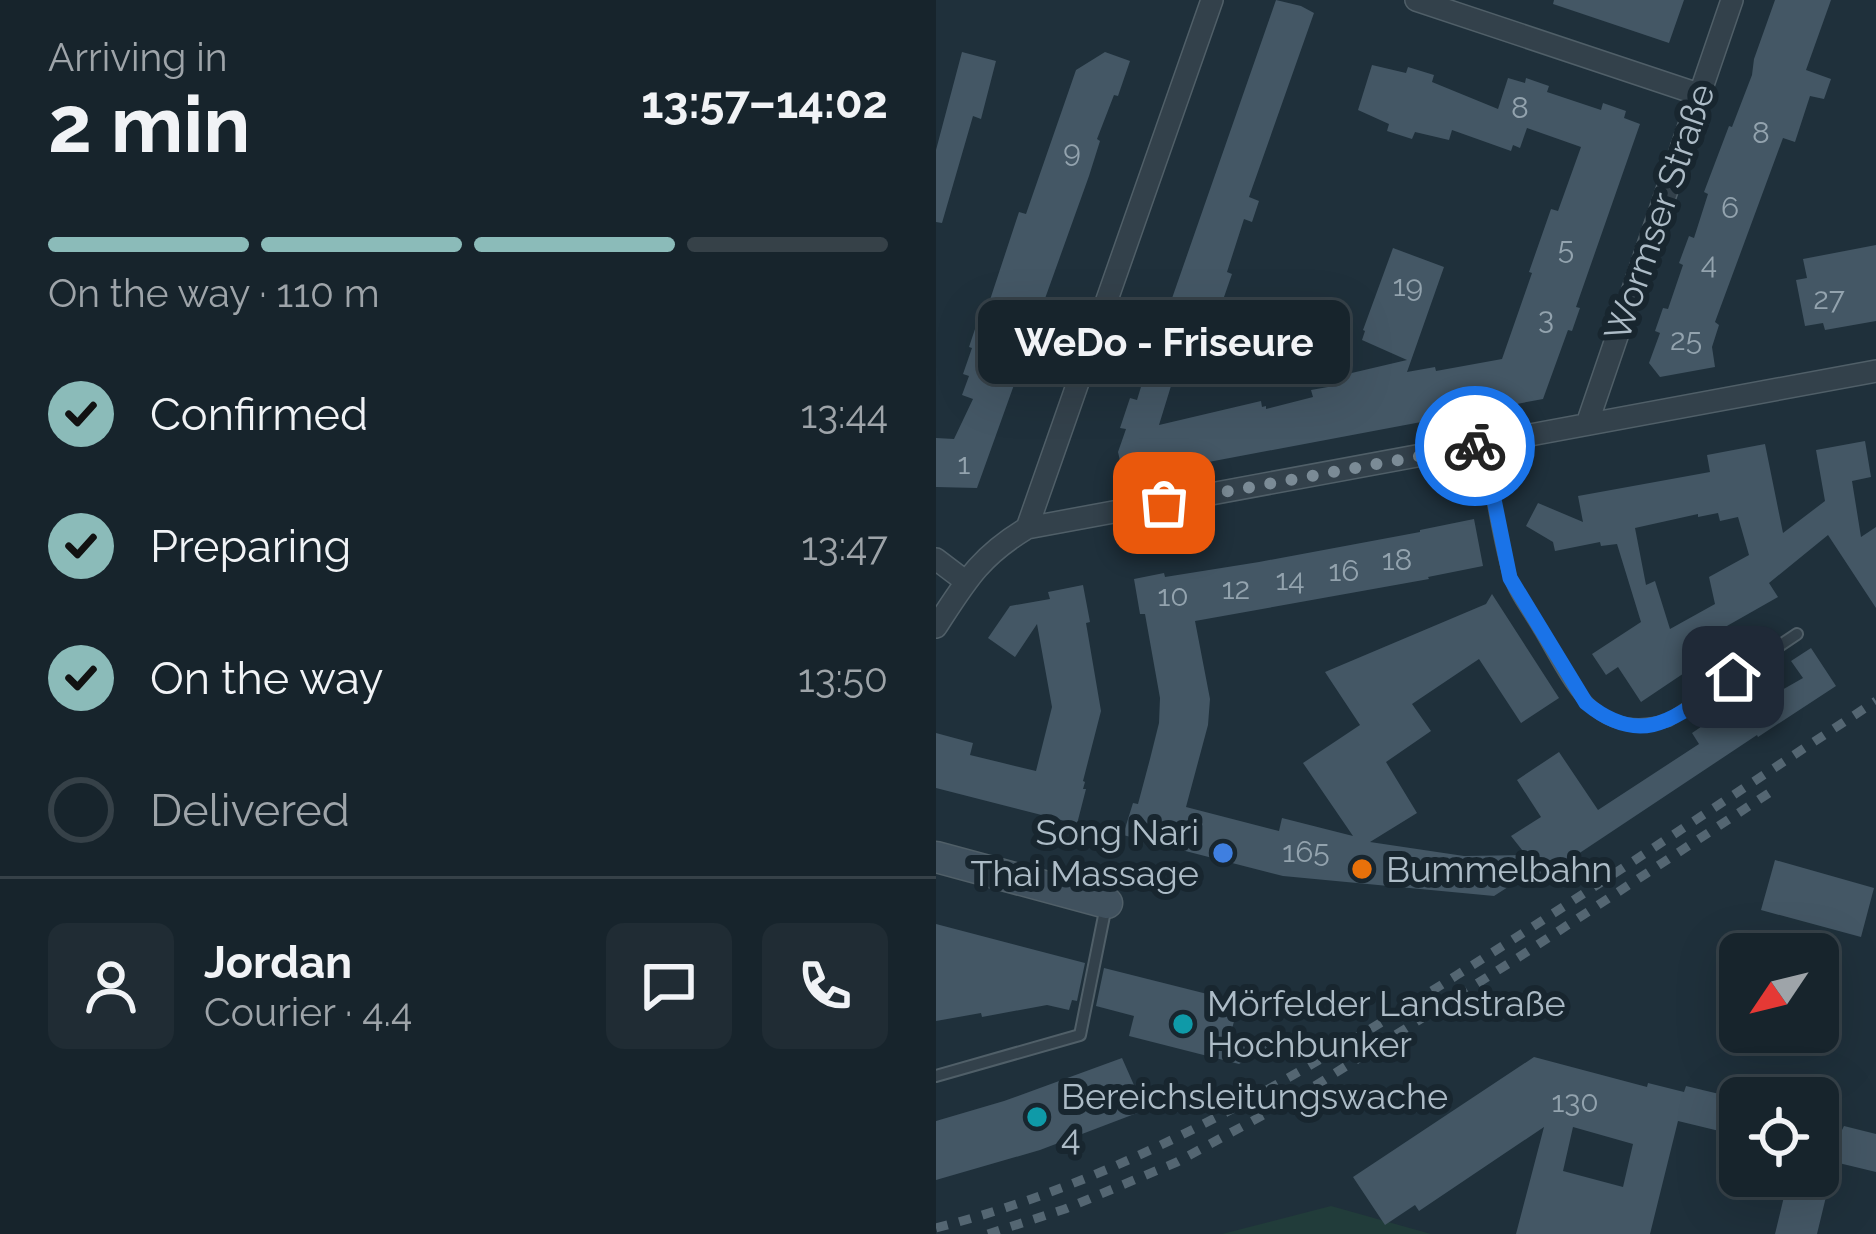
<!DOCTYPE html>
<html lang="en">
<head>
<meta charset="utf-8">
<style>
	:root { --surface:#17242c; --page:#202c34; --text:#f1f3f6; --muted:#9ea4a9; --line:#364148; --accent:#8bbbb9 }
	body { margin:0; font-family:Raleway,sans-serif; background:var(--page); color:var(--text); height:100vh; display:flex; flex-direction:column; font-size:45px; white-space:nowrap }
	* { box-sizing:border-box; margin:0 }
	p { font-size:39px; color:var(--muted) }
	.icon { flex:none; width:66px; height:66px; fill:none; stroke:currentColor; stroke-width:2; stroke-linecap:round; stroke-linejoin:round }
	.map { position:relative; flex:1; overflow:hidden }
	.panel { display:flex; flex-direction:column; background:var(--surface); width:936px }
	.panel>* { flex:none }
	.needle { width:78px; rotate:235deg }
	.tools { position:absolute; left:783px; top:933px; display:grid; gap:24px }
	.tools a { display:grid; place-items:center; width:120px; height:120px; border-radius:18px; background:var(--surface); box-shadow:0 12px 48px #0002,0 0 0 3px var(--line); font-size:60px }
	.pin { position:absolute; display:grid; place-items:center; width:102px; height:102px; color:#fff; margin:-51px; border-radius:24px; box-shadow:0 6px 18px #0006 }
	.courier { position:absolute; display:grid; place-items:center; width:120px; height:120px; margin:-60px; border:9px solid #1a73e8; border-radius:50%; background:#fff; color:#222; box-shadow:0 3px 15px #0007 }
	.bubble { position:absolute; height:84px; border-radius:18px; background:var(--surface); box-shadow:0 12px 48px #0002,0 0 0 3px var(--line); font-size:39px; font-weight:700; line-height:84px; text-align:center }
	.head em { font-style:normal; font-weight:700 }
	.head div { display:flex; flex-direction:column-reverse }
	.head { display:flex; align-items:center; justify-content:space-between; height:204px; padding:0 48px }
	h1 { font-size:78px; font-weight:700; line-height:90px }
	.bar { display:grid; grid-template-columns:repeat(4,1fr); gap:18px 12px; align-content:center; height:144px; padding:0 48px }
	.bar i { height:15px; border-radius:9px; background:var(--line) }
	.bar .active { background:var(--accent) }
	.bar p { grid-column:span 4 }
	.line { display:flex; align-items:center; gap:30px; padding:0 48px; border-top:3px solid var(--line) }
	.line div { flex:1 }
	.round { display:grid; place-items:center; flex:none; width:126px; height:126px; border-radius:18px; background:var(--page) }
	ol { padding:0 48px; list-style:none }
	li { display:flex; align-items:center; gap:36px; height:132px }
	li p { margin-inline-start:auto }
	li .icon { padding:12px; border-radius:50%; background:var(--accent); color:#111; stroke-width:4 }
	li:last-child { color:var(--muted) }
	li i { width:66px; height:66px; border:6px solid var(--line); border-radius:50% }
	main { display:flex; flex:1; min-height:0 }
	.map>svg:first-child { display:block }
	.green { fill:#213c3a }
	.building { fill:#445765; fill-rule:evenodd }
	.lines { fill:none; stroke-linecap:round; stroke-linejoin:round }
	.lane-casing { stroke:#505f68; stroke-width:14 }
	.street-casing { stroke:#505f68; stroke-width:24 }
	.secondary-casing { stroke:#505f68; stroke-width:33 }
	.lane { stroke:#33414b; stroke-width:10 }
	.street { stroke:#33414b; stroke-width:21 }
	.secondary { stroke:#40515e; stroke-width:30 }
	.rail { stroke:#546672; stroke-width:9; stroke-dasharray:12 12; stroke-linecap:butt }
	.done { stroke:#7b8b96; stroke-width:12; stroke-dasharray:0 21.6 }
	.route { stroke:#1a73e8; stroke-width:15 }
	.shop-dot { fill:#3f7fe0; stroke:#18262f; stroke-width:4.5 }
	.food-dot { fill:#e8710a; stroke:#18262f; stroke-width:4.5 }
	.culture-dot { fill:#0f9aa8; stroke:#18262f; stroke-width:4.5 }
	.labels { text-anchor:middle; stroke-width:12; stroke-linejoin:round; paint-order:stroke }
	.number-label { font-size:30px; fill:#93a3ae }
	.street-label { font-size:36px; fill:#adbcc7; stroke:#18262f }
	.poi-label { font-size:36px; fill:#adbcc7; stroke:#18262f; text-anchor:start }
</style>
</head>
<body>
<main>
<section class="panel">
<div class="head"><div><h1>2 min</h1><p>Arriving in</p></div><em>13:57–14:02</em></div>
<div class="bar"><i class="active"></i><i class="active"></i><i class="active"></i><i></i><p>On the way · 110 m</p></div>
<ol>
<li><svg class="icon" aria-label="check" viewBox="0 0 24 24"><path d="M5 12l5 5 9-10"/></svg>Confirmed<p>13:44</p></li>
<li><svg class="icon" aria-label="check" viewBox="0 0 24 24"><path d="M5 12l5 5 9-10"/></svg>Preparing<p>13:47</p></li>
<li><svg class="icon" aria-label="check" viewBox="0 0 24 24"><path d="M5 12l5 5 9-10"/></svg>On the way<p>13:50</p></li>
<li><i></i>Delivered</li>
</ol>
<div class="line" style="height:216px"><a class="round"><svg class="icon" aria-label="person" viewBox="0 0 24 24"><circle cx="12" cy="8" r="4"/><path d="M4 21q1-7 8-7t8 7"/></svg></a><div><b>Jordan</b><p>Courier · 4.4</p></div><a class="round"><svg class="icon" aria-label="chat" viewBox="0 0 24 24"><path d="M4 5h16v11H9l-5 4z"/></svg></a><a class="round"><svg class="icon" aria-label="phone" viewBox="0 0 24 24"><path d="M5 4h4l2 5-3 2q2 4 5 5l2-3 5 2v4C11 20 4 13 5 4z"/></svg></a></div>
</section>
<div class="map">
<svg width="940" height="1234" viewBox="0 0 940 1234">
	<rect width="100%" height="100%" fill="#1f303b"/>
	<path class="green" d="M 395,1206 L 495,1234 L 286,1234 Z"/>
	<path class="building" d="M 340,0 L 365,6 L 378,13 L 313,197 L 323,201 L 316,222 L 308,219 L 291,272 L 296,274 L 272,343 L 226,327 Z
		M 618,0 L 748,0 L 733,43 L 617,4 Z
		M 839,0 L 895,0 L 870,70 L 895,79 L 888,99 L 874,96 L 859,142 L 847,138 L 779,322 L 783,325 L 776,347 L 779,367 L 724,377 L 713,363 L 724,333 L 719,331 L 727,308 L 732,309 L 747,265 L 743,263 L 753,236 L 758,238 L 772,194 L 768,192 L 793,126 L 796,127 L 816,75 L 818,59 Z
		M 26,52 L 60,61 L 45,119 L 37,116 L 6,223 L 0,222 L 0,150 Z
		M 169,52 L 194,61 L 182,96 L 178,95 L 161,139 L 164,141 L 153,176 L 41,488 L 0,487 L 0,438 L 18,439 L 37,399 L 26,395 L 33,376 L 27,374 L 36,348 L 33,347 L 43,317 L 48,318 L 83,212 L 90,214 L 140,70 Z
		M 436,65 L 470,73 L 472,67 L 498,75 L 496,82 L 562,109 L 572,78 L 589,83 L 590,78 L 613,86 L 611,92 L 665,110 L 667,103 L 690,111 L 688,118 L 704,124 L 640,307 L 644,308 L 636,331 L 632,330 L 607,399 L 188,478 L 182,452 L 190,429 L 184,428 L 194,398 L 201,400 L 208,377 L 235,386 L 223,425 L 325,401 L 326,407 L 330,406 L 330,409 L 377,397 L 375,390 L 392,387 L 390,379 L 471,360 L 426,340 L 429,331 L 427,330 L 457,248 L 508,267 L 471,372 L 499,367 L 500,371 L 566,359 L 596,273 L 593,272 L 615,209 L 622,211 L 645,147 L 591,128 L 584,148 L 577,145 L 575,151 L 516,130 L 513,140 L 479,132 L 476,139 L 451,131 L 453,124 L 422,110 Z
		M 940,245 L 940,321 L 889,330 L 887,323 L 869,326 L 860,280 L 871,278 L 867,259 Z
		M 929,441 L 935,477 L 916,481 L 925,537 L 940,527 L 940,608 L 892,535 L 833,583 L 842,597 L 768,639 L 772,657 L 705,702 L 682,667 L 670,675 L 656,654 L 705,622 L 681,544 L 665,546 L 664,542 L 619,551 L 617,542 L 590,526 L 602,503 L 647,522 L 642,496 L 774,472 L 771,455 L 829,444 L 847,533 L 889,501 L 880,450 ZM 782,513 L 784,521 L 802,517 L 813,555 L 773,577 L 779,604 L 734,629 L 719,581 L 710,585 L 699,528 L 762,514 L 762,517 Z
		M 538,519 L 547,566 L 492,577 L 493,579 L 259,621 L 274,699 L 272,725 L 250,807 L 343,831 L 346,818 L 417,836 L 367,763 L 424,725 L 389,672 L 550,604 L 556,594 L 623,698 L 585,723 L 543,659 L 476,704 L 495,731 L 450,762 L 481,813 L 434,842 L 528,856 L 590,855 L 575,836 L 605,817 L 581,780 L 623,752 L 662,810 L 763,744 L 756,733 L 816,692 L 823,703 L 867,678 L 855,661 L 875,648 L 900,686 L 822,737 L 821,735 L 606,878 L 600,869 L 558,896 L 347,876 L 187,835 L 197,803 L 202,804 L 214,759 L 223,723 L 224,698 L 209,614 L 204,614 L 198,579 L 228,573 L 229,577 L 323,562 L 484,532 L 484,530 Z
		M 147,585 L 154,622 L 150,623 L 165,711 L 147,781 L 149,782 L 147,789 L 150,789 L 141,824 L 0,788 L 0,733 L 37,743 L 34,755 L 100,771 L 116,707 L 101,624 L 79,657 L 52,638 L 74,606 L 114,599 L 112,592 Z
		M 839,860 L 938,888 L 925,937 L 825,910 Z
		M 0,924 L 149,963 L 141,1001 L 136,1000 L 133,1010 L 111,1005 L 46,1017 L 45,1013 L 0,1021 Z
		M 168,968 L 303,1002 L 295,1033 L 338,1044 L 303,1064 L 193,1036 L 198,1016 L 160,1006 Z
		M 598,1057 L 711,1087 L 712,1083 L 748,1092 L 750,1086 L 804,1099 L 804,1136 L 742,1121 L 714,1234 L 580,1234 L 608,1127 L 483,1211 L 479,1205 L 449,1225 L 417,1177 ZM 637,1127 L 697,1144 L 687,1187 L 627,1171 Z
		M 186,1058 L 209,1110 L 104,1150 L 0,1180 L 0,1121 L 68,1101 Z
		M 882,1126 L 905,1132 L 908,1126 L 940,1134 L 940,1172 L 882,1158 Z
		M 853,1176 L 895,1176 L 881,1234 L 839,1234 Z"/>
	<g class="lines">
		<defs>
			<path id="lane" d="M 547,445 C 556,487 561,532 573,573 C 578,593 594,612 604,630 C 636,684 658,743 733,720 L 861,634
				M 0,1076 L 144,1035 L 170,906"/>
			<path id="street" d="M 480,0 L 762,94
				M 651,424 L 796,0
				M 91,528 L 276,0
				M 0,559 L 29,581
				M 0,627 C 30,581 43,557 91,528 L 940,371"/>
			<path id="secondary" d="M 0,857 L 171,903"/>
		</defs>
		<use href="#lane" class="lane-casing"/>
		<use href="#street" class="street-casing"/>
		<use href="#secondary" class="secondary-casing"/>
		<use href="#lane" class="lane"/>
		<use href="#street" class="street"/>
		<use href="#secondary" class="secondary"/>
		<path class="rail" d="M 0,1228 C 192,1179 355,1080 521,975 C 662,886 801,792 940,701
			M 52,1234 L 129,1209 L 241,1162 L 366,1094 L 583,957 L 833,793"/>
	</g>
	<g class="lines">
		<path class="done" d="M 228,503 L 539,446"/>
		<path class="route" d="M 539,446 L 547,445 L 574,578 L 650,703 C 710,752 744,713 797,677"/>
	</g>
	<circle class="shop-dot" cx="287" cy="853" r="12"/>
	<circle class="food-dot" cx="426" cy="869" r="12"/>
	<g class="culture-dot">
		<circle cx="247" cy="1024" r="12"/>
		<circle cx="101" cy="1117" r="12"/>
	</g>
	<g class="labels">
		<g class="number-label">
			<text x="584" y="118">8</text>
			<text x="825" y="143">8</text>
			<text x="136" y="161">9</text>
			<text x="794" y="218">6</text>
			<text x="630" y="259">5</text>
			<text x="773" y="274">4</text>
			<text x="472" y="296">19</text>
			<text x="893" y="309">27</text>
			<text x="610" y="329">3</text>
			<text x="750" y="350">25</text>
			<text x="28" y="474">1</text>
			<text x="461" y="570">18</text>
			<text x="408" y="581">16</text>
			<text x="354" y="590">14</text>
			<text x="300" y="599">12</text>
			<text x="237" y="606">10</text>
			<text x="370" y="862">165</text>
			<text x="639" y="1112">130</text>
		</g>
		<g class="street-label">
			<text transform="translate(723 212) rotate(-71)" y="13">Wormser Straße</text>
		</g>
		<g class="poi-label">
			<text x="263" y="845" text-anchor="end">Song Nari<tspan x="263" dy="41">Thai Massage</tspan></text>
			<text x="450" y="882">Bummelbahn</text>
			<text x="271" y="1016">Mörfelder Landstraße<tspan x="271" dy="41">Hochbunker</tspan></text>
			<text x="125" y="1109">Bereichsleitungswache<tspan x="125" dy="41">4</tspan></text>
		</g>
	</g>
</svg>
<div class="tools">
<a><svg class="needle" viewBox="-14 -14 28 28"><path d="M0-13l5 13h-10z" fill="#e53935"/><path d="M0 13l5-13h-10z" fill="#9ea4a9"/></svg></a>
<a><svg class="icon" aria-label="locate" viewBox="0 0 24 24"><circle cx="12" cy="12" r="6"/><path d="M12 2v4M12 18v4M2 12h4M18 12h4"/></svg></a>
</div>
<div class="pin" style="left:228px;top:503px;background:#ea580c"><svg class="icon" aria-label="bag" viewBox="0 0 24 24"><path d="M5 8h14l-1 12H6zM9 8a3 3 0 0 1 6 0"/></svg></div>
<div class="pin" style="left:797px;top:677px;background:#1f2937"><svg class="icon" aria-label="home" viewBox="0 0 24 24"><path d="M3 11l9-7 9 7M6 9v11h12V9"/></svg></div>
<div class="courier" style="left:539px;top:446px"><svg class="icon" aria-label="bike" viewBox="0 0 24 24"><circle cx="6" cy="16" r="4"/><circle cx="18" cy="16" r="4"/><path d="M6 16l4-8h5l3 8M10 8l3 8H6M13 5h3"/></svg></div>
<div class="bubble" style="left:42px;top:300px;width:372px">WeDo - Friseure</div>
</div>
</main>
</body>
</html>
